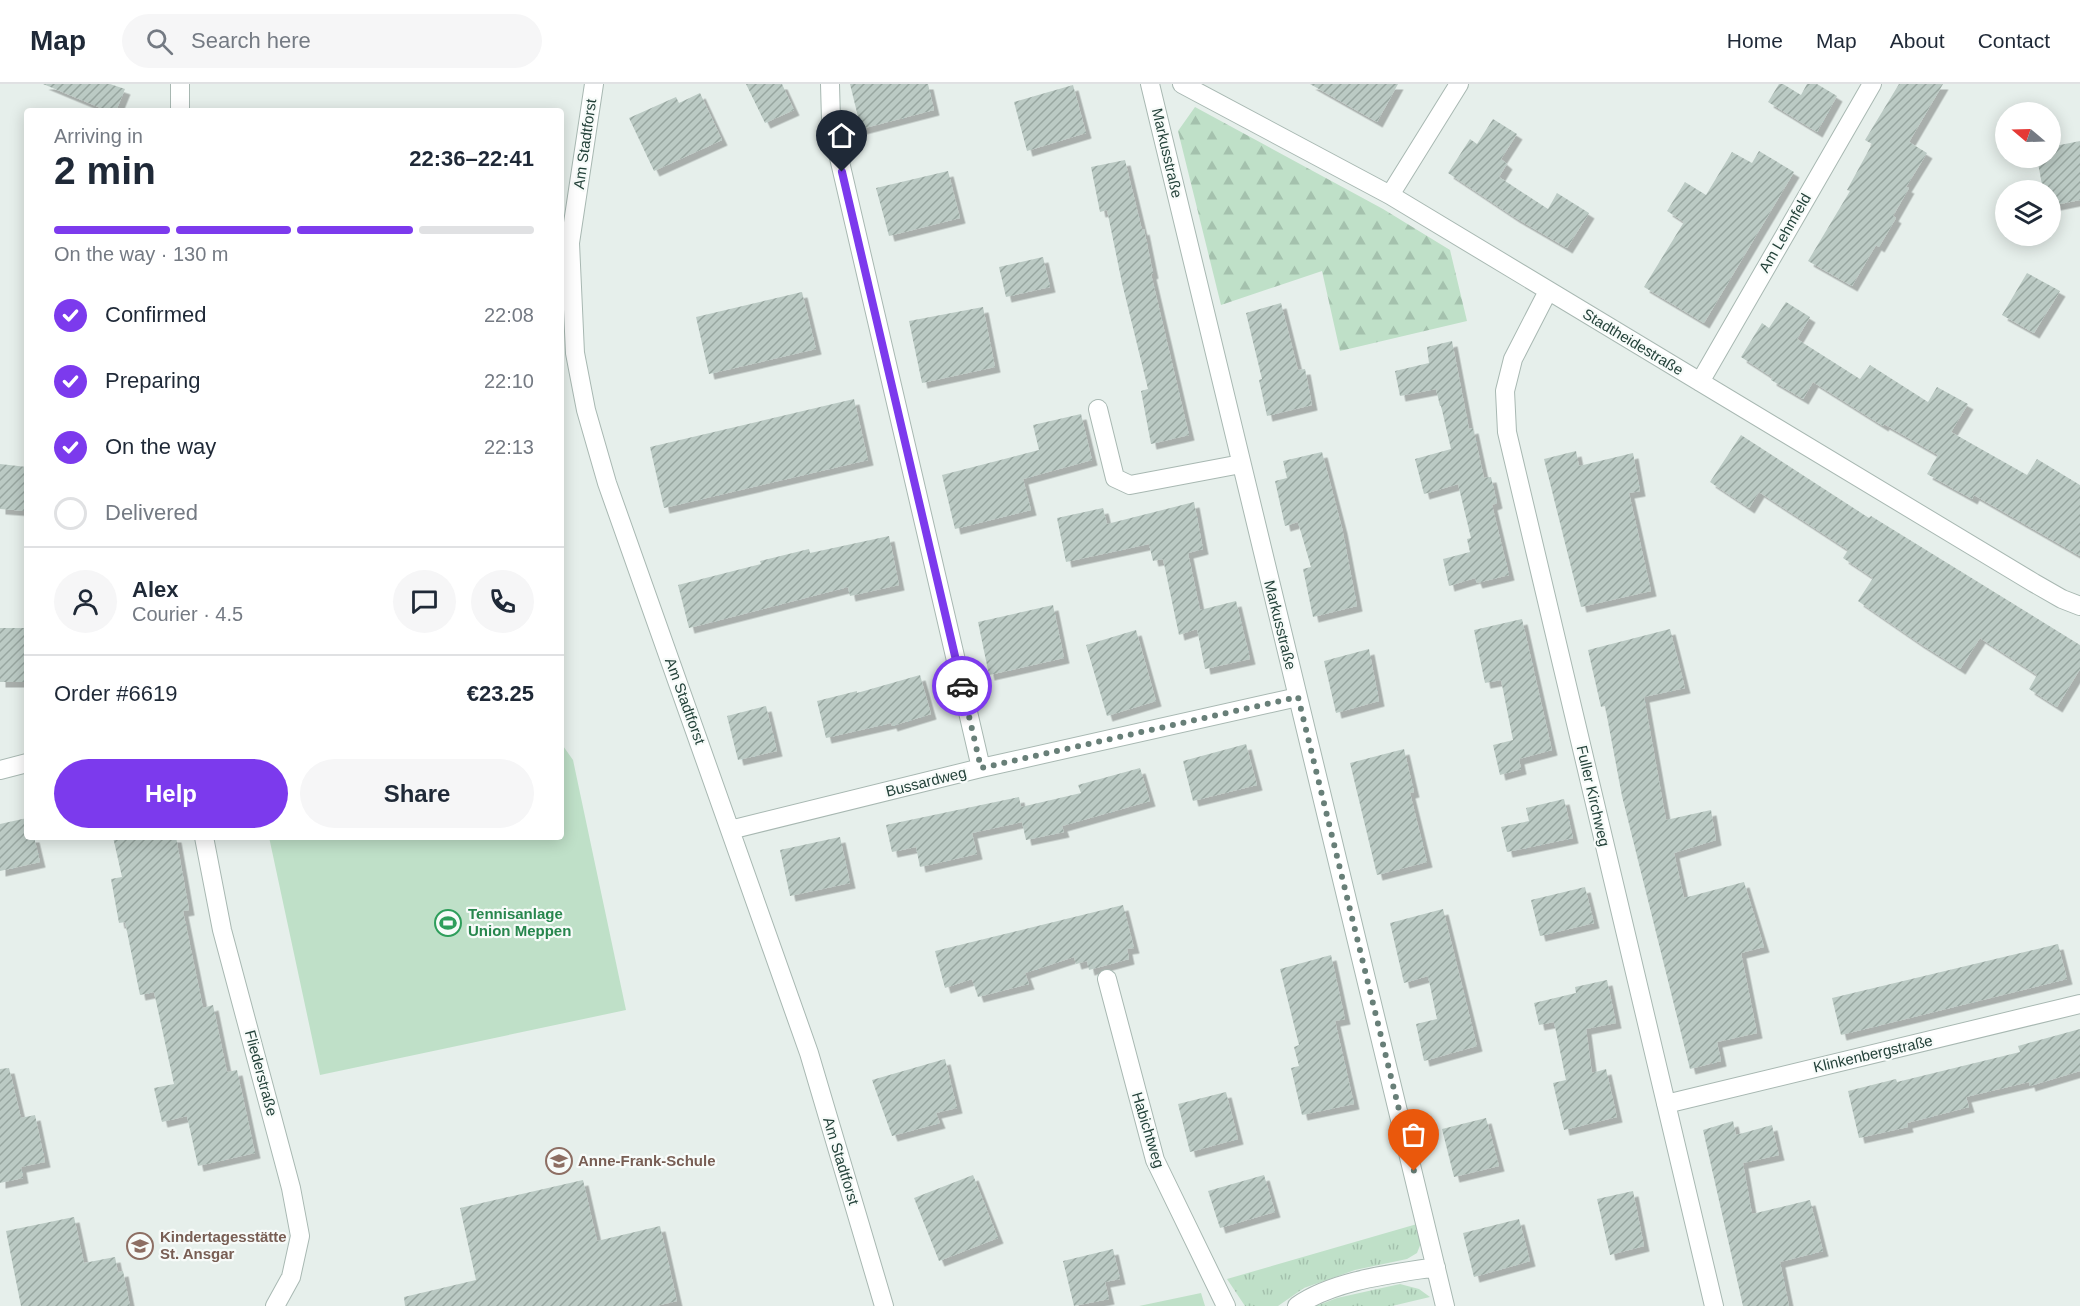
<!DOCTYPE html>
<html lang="en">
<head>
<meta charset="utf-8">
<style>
	:root { --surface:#fff; --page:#f6f6f7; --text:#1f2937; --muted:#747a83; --line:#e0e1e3; --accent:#7c3aed }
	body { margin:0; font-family:Arial,sans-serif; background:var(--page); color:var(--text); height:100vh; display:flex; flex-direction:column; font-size:22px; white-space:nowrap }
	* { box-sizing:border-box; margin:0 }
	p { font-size:20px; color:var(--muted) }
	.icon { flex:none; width:33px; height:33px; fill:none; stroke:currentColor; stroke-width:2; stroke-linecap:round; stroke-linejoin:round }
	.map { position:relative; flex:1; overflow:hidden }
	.side { position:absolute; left:24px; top:24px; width:540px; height:732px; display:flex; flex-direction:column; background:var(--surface); border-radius:6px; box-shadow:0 3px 15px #0003 }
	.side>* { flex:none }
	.needle { width:39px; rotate:289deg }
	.fabs { position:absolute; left:1995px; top:18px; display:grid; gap:12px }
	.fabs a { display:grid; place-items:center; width:66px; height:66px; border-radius:50%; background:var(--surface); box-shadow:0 3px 15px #0003; font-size:30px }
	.pin { position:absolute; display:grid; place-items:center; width:51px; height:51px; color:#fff; margin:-62px -26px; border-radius:50% 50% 50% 0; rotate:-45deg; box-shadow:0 0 6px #0007 }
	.pin .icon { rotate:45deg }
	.courier { position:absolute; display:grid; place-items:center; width:60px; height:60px; margin:-30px; border:4px solid #7c3aed; border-radius:50%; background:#fff; color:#222; box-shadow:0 2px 8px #0007 }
	.headline em { font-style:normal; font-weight:600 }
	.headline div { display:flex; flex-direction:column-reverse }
	.headline { display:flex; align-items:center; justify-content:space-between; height:102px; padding:0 30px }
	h1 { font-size:39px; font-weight:600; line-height:45px }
	.bar { display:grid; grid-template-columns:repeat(4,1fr); gap:9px 6px; align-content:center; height:72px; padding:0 30px }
	.bar i { height:8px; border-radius:4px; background:var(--line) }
	.bar .active { background:var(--accent) }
	.bar p { grid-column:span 4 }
	.line { display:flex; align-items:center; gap:15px; padding:0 30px; border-top:2px solid var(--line) }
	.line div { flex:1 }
	.round { display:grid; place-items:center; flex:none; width:63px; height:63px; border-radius:32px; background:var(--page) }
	ol { padding:0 30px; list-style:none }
	li { display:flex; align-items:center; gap:18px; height:66px }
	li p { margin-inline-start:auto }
	li .icon { padding:6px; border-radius:50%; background:var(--accent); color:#fff; stroke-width:4 }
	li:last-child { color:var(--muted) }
	li i { width:33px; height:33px; border:3px solid var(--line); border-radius:50% }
	.button { display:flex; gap:12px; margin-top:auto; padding:12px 30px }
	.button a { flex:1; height:69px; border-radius:36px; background:var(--accent); color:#fff; font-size:24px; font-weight:600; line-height:69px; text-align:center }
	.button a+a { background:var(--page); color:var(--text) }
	header { display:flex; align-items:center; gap:36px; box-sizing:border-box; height:84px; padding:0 30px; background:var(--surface); border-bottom:2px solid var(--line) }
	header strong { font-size:28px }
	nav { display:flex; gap:33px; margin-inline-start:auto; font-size:21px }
	.search { width:420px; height:54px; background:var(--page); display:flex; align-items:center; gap:15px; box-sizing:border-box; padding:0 21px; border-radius:33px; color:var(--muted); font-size:22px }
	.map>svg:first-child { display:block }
	.grass { fill:url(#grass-tufts) }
	.forest { fill:url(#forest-firs) }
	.park { fill:#bfe0c8 }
	.building { fill:url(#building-hatch); filter:url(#shadow) }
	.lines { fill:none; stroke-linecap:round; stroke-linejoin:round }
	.minor-casing { stroke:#a8b8b2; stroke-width:20 }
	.minor { stroke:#fff; stroke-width:18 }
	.done { stroke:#687f78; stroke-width:6; stroke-dasharray:0 10.8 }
	.route { stroke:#7c3aed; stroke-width:8 }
	.labels { text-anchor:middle; stroke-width:4.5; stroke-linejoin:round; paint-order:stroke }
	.street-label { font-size:15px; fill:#24423a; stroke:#f7fbf9 }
	.leisure-label { font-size:15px; font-weight:bold; fill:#27864d; stroke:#f7fbf9; text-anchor:start }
	.education-label { font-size:15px; font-weight:bold; fill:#785e54; stroke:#f7fbf9; text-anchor:start }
</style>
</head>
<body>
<header>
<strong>Map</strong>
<div class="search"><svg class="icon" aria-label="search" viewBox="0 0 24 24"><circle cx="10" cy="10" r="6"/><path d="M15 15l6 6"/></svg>Search here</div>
<nav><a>Home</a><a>Map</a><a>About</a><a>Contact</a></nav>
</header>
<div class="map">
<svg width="2080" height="1222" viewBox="0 0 2080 1222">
	<defs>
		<pattern id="grass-tufts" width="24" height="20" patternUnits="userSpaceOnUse" patternTransform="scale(1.5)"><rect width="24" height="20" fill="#bfe0c8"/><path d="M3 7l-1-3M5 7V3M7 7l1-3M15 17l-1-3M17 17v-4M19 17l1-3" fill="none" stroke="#a4c1ad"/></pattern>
		<pattern id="forest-firs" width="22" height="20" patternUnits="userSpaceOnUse" patternTransform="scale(1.5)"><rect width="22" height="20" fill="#bfe0c8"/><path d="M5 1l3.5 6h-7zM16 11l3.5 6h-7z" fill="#a4c1ad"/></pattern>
		<pattern id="building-hatch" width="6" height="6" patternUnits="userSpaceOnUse" patternTransform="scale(1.5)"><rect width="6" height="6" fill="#bbcac4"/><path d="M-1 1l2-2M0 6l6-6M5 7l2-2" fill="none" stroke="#98a6a0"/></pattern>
		<filter id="shadow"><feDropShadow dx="5.5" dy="5.5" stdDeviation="0" flood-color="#0004"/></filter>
	</defs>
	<rect width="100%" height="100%" fill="#e6efeb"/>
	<path class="grass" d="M 1417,1140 L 1421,1159 L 1417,1169 L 1407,1175 L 1355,1186 L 1304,1204 L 1278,1222 L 1245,1222 L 1227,1195 Z
		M 1400,1200 L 1419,1205 L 1430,1213 L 1392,1222 L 1316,1222 L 1337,1214 Z"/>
	<path class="forest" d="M 1195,23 L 1383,125 L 1450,166 L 1467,237 L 1340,267 L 1322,187 L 1221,221 L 1178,47 Z"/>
	<path class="park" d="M 561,659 L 573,676 L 626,926 L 320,991 L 269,753 L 561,753 Z
		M 1201,1209 L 1205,1222 L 1139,1222 Z"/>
	<path class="building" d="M 43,0 L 110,0 L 125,5 L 116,27 L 108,27 Z
		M 746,0 L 782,0 L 794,26 L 765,39 Z
		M 850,0 L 928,0 L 934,26 L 861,45 Z
		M 1310,0 L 1398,0 L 1377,38 Z
		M 1779,0 L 1783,0 L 1801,11 L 1807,0 L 1817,0 L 1837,12 L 1817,48 L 1768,18 Z
		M 1899,0 L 1943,0 L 1909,58 L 1927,69 L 1906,103 L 1909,104 L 1893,132 L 1896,134 L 1879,163 L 1876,161 L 1852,202 L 1808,177 L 1850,107 L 1847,106 L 1872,60 L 1865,56 Z
		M 1073,1 L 1086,49 L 1027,67 L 1014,18 Z
		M 700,9 L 722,56 L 654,87 L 629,34 L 676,13 L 679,19 Z
		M 1493,35 L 1517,50 L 1501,75 L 1507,80 L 1499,93 L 1548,125 L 1557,109 L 1589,129 L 1567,164 L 1514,133 L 1448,89 L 1470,55 L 1477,60 Z
		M 2080,57 L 2080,116 L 2050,122 L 2050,106 L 2043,106 L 2037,74 L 2050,74 L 2050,63 Z
		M 1759,67 L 1794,88 L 1704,239 L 1644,203 L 1684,138 L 1667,127 L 1685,98 L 1706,111 L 1732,68 L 1752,79 Z
		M 1125,76 L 1142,146 L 1144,145 L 1153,189 L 1151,190 L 1189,351 L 1151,360 L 1141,307 L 1148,305 L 1122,199 L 1107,126 L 1100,128 L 1091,83 Z
		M 948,87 L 960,134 L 889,152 L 876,104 Z
		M 1043,173 L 1050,203 L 1006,213 L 999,183 Z
		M 2027,189 L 2060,207 L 2034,249 L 2002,231 Z
		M 802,208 L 816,265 L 709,290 L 696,233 Z
		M 1786,218 L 1810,233 L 1797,255 L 1860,295 L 1870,281 L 1928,318 L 1937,303 L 1968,320 L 1951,348 L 2027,391 L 2037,375 L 2080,401 L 2080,472 L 1974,411 L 1972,415 L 1927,390 L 1938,371 L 1884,340 L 1883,342 L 1813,298 L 1803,315 L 1771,296 L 1772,293 L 1741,273 L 1762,239 L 1769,244 Z
		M 1281,219 L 1298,286 L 1305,285 L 1312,321 L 1267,332 L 1259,296 L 1262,295 L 1246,229 Z
		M 983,223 L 995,283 L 922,299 L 909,237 Z
		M 1452,257 L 1469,345 L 1473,344 L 1484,394 L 1491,393 L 1497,419 L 1492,421 L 1509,491 L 1477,499 L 1475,494 L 1449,502 L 1443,475 L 1470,468 L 1467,455 L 1471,454 L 1458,400 L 1424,410 L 1415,375 L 1451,365 L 1441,322 L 1440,322 L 1436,305 L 1400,312 L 1395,287 L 1429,279 L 1427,263 Z
		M 854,315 L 868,376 L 664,424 L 650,363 Z
		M 1081,330 L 1092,376 L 1023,395 L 1031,426 L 955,445 L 942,391 L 1039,366 L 1033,341 Z
		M 1741,351 L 1869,434 L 1871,432 L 2080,561 L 2080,585 L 2057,623 L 2029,605 L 2037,591 L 1980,554 L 1960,585 L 1919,559 L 1858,517 L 1873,494 L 1843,474 L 1848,466 L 1759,408 L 1749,424 L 1710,398 Z
		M 1576,367 L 1579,382 L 1633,369 L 1640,407 L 1629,409 L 1651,507 L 1581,523 L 1544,375 Z
		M 1322,368 L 1342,444 L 1357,522 L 1313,533 L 1303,485 L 1311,483 L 1298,438 L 1285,442 L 1275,397 L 1287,394 L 1283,377 Z
		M 0,380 L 27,383 L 27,427 L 0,425 Z
		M 1194,418 L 1203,465 L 1188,469 L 1200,526 L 1236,517 L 1250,575 L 1205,585 L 1197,545 L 1179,551 L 1163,475 L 1153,477 L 1149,460 L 1066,478 L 1057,434 L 1103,424 L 1107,440 Z
		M 889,452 L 899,501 L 850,512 L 848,503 L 689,544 L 678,501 L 761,480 L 760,477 L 809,465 L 810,469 Z
		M 1053,521 L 1064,574 L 989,591 L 978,538 Z
		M 1522,535 L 1552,666 L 1519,675 L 1521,685 L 1500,691 L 1493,661 L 1513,656 L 1501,596 L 1485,599 L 1474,546 Z
		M 0,544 L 27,544 L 27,598 L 0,598 Z
		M 1670,545 L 1685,604 L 1644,613 L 1666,736 L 1711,726 L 1716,756 L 1674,769 L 1684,814 L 1744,798 L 1764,863 L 1741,869 L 1757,949 L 1717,958 L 1721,977 L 1690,985 L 1622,712 L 1605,622 L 1601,623 L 1588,566 Z
		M 1136,546 L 1156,617 L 1107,632 L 1086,561 Z
		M 1369,565 L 1379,617 L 1336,629 L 1324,577 Z
		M 920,591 L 931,630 L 892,642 L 891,639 L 826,654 L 817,617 L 857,607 L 857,609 Z
		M 766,622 L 777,667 L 738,676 L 727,632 Z
		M 1246,660 L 1257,701 L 1193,717 L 1183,677 Z
		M 1404,665 L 1414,708 L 1410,709 L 1427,778 L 1377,791 L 1350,679 Z
		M 1140,684 L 1150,717 L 1062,742 L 1064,748 L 1026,756 L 1022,738 L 972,749 L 977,770 L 920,783 L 916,763 L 892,768 L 886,741 L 1019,713 L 1021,723 L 1081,709 L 1078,701 Z
		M 1564,715 L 1573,754 L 1507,768 L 1501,743 L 1529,737 L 1526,724 Z
		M 27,734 L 27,753 L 34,753 L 40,778 L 0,787 L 0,740 Z
		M 113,753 L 176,753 L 189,826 L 183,827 L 203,924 L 213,921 L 227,988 L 237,986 L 255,1069 L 198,1082 L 187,1032 L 162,1038 L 154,1004 L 174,1000 L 154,908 L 140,911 L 125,838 L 119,839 L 111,795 L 122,793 Z
		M 840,753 L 850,799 L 790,812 L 780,766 Z
		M 1585,803 L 1594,839 L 1540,852 L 1531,816 Z
		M 1123,821 L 1134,864 L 1127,865 L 1129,875 L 1089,886 L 1087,877 L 1076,880 L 1074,873 L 1025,889 L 1029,900 L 978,913 L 972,895 L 945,904 L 935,867 Z
		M 1443,825 L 1477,962 L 1424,977 L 1416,940 L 1437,935 L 1428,892 L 1404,899 L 1390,839 Z
		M 2058,860 L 2067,895 L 1841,951 L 1832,914 Z
		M 1331,871 L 1345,935 L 1335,937 L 1354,1020 L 1302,1031 L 1291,984 L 1299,982 L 1294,963 L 1299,961 L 1280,885 Z
		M 1607,896 L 1616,939 L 1586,945 L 1592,989 L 1606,985 L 1617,1033 L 1564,1046 L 1553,999 L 1566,996 L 1554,938 L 1539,941 L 1534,919 L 1576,909 L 1575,903 Z
		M 2080,945 L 2080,987 L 2030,1002 L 2029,998 L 1966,1013 L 1969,1023 L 1907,1039 L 1908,1043 L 1859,1054 L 1848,1007 L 1896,995 L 1897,998 L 2020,968 L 2018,962 Z
		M 945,975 L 957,1024 L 936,1029 L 940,1039 L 892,1052 L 872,996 Z
		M 9,984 L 21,1034 L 35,1031 L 45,1078 L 21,1083 L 23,1094 L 0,1099 L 0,985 Z
		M 1226,1008 L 1238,1055 L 1190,1068 L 1178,1020 Z
		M 1486,1034 L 1499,1082 L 1454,1093 L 1442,1045 Z
		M 1733,1037 L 1736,1051 L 1772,1041 L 1776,1059 L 1779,1071 L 1743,1079 L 1752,1130 L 1810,1116 L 1823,1167 L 1780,1178 L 1789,1222 L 1743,1222 L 1703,1046 Z
		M 973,1091 L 998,1154 L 939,1177 L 914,1114 Z
		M 1264,1091 L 1275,1128 L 1220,1144 L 1208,1107 Z
		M 583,1096 L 597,1157 L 660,1142 L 677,1217 L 656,1222 L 405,1222 L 404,1213 L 476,1196 L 460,1124 Z
		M 1633,1107 L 1644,1162 L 1610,1171 L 1597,1115 Z
		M 74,1133 L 84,1179 L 115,1173 L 118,1188 L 123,1187 L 130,1222 L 21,1222 L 6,1147 Z
		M 1519,1135 L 1530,1177 L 1474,1193 L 1463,1149 Z
		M 1113,1165 L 1120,1195 L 1105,1198 L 1109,1215 L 1074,1222 L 1063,1177 Z"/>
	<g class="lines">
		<defs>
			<path id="minor" d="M 180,0 L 180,27
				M 594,0 L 570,159 L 575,269 L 586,326 L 607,399 L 809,969 L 884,1222
				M 830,0 L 831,36 L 837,65 L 981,684
				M 1150,0 L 1445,1222
				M 1182,0 L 1390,111 L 2034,499 L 2062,515 L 2080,522
				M 1390,111 L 1459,0
				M 1548,207 L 1513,275 L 1505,307 L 1507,348 L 1714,1222
				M 1700,298 L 1872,0
				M 1098,325 L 1115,394 L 1130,401 L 1241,380
				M 0,686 L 27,679
				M 730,746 L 981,684 L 1298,613
				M 204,753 L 222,846 L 291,1104 L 300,1152 L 291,1193 L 275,1222
				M 1107,895 L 1155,1076 L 1226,1222
				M 1666,1020 L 2080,920
				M 1297,1222 C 1334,1196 1392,1190 1436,1183"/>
		</defs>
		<use href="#minor" class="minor-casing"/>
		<use href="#minor" class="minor"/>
	</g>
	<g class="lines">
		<path class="done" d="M 962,602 L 981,684 L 1298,613 L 1414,1087"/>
		<path class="route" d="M 842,88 L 962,602"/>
	</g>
	<defs>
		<symbol id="stadium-ring" viewBox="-11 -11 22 22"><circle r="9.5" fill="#f7fbf9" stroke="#2e9e5b" stroke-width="1.5"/><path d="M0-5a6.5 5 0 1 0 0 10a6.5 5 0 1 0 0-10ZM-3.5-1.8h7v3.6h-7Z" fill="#2e9e5b"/></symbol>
		<symbol id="school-ring" viewBox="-11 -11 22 22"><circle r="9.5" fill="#f7fbf9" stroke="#8d6e63" stroke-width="1.5"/><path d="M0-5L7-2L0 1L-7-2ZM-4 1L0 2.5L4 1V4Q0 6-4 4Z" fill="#8d6e63"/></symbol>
	</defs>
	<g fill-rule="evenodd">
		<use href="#stadium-ring" x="433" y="824" width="30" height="30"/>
		<use href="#school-ring" x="544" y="1062" width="30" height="30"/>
		<use href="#school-ring" x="125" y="1147" width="30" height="30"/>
	</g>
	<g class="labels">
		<g class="street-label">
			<text transform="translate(585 60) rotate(-82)" y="5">Am Stadtforst</text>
			<text transform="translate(1167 69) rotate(77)" y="5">Markusstraße</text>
			<text transform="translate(1785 149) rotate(-60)" y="5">Am Lehmfeld</text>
			<text transform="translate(1633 258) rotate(31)" y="5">Stadtheidestraße</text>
			<text transform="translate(1280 541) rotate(76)" y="5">Markusstraße</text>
			<text transform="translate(685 617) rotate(70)" y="5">Am Stadtforst</text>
			<text transform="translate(926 698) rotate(-14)" y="5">Bussardweg</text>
			<text transform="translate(1593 712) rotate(77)" y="5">Fuller Kirchweg</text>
			<text transform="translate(1873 970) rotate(-13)" y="5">Klinkenbergstraße</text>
			<text transform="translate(261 989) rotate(75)" y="5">Fliederstraße</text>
			<text transform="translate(1148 1046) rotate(73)" y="5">Habichtweg</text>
			<text transform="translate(841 1077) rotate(73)" y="5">Am Stadtforst</text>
		</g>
		<g class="leisure-label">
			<text x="468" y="835">Tennisanlage<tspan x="468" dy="17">Union Meppen</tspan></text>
		</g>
		<g class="education-label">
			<text x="578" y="1082">Anne-Frank-Schule</text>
			<text x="160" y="1158">Kindertagesstätte<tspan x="160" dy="17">St. Ansgar</tspan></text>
		</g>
	</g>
</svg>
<div class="fabs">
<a><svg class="needle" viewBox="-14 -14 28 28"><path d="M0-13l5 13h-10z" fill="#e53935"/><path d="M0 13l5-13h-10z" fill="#747a83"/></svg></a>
<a><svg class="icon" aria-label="layers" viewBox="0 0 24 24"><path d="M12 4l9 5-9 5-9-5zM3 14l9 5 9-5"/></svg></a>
</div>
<div class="pin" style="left:1414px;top:1087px;background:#ea580c"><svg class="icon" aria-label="bag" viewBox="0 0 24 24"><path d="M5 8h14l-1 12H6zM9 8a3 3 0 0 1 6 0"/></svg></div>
<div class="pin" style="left:842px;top:88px;background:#1f2937"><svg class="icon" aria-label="home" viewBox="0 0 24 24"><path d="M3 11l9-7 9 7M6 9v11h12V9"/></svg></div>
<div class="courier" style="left:962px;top:602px"><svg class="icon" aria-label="car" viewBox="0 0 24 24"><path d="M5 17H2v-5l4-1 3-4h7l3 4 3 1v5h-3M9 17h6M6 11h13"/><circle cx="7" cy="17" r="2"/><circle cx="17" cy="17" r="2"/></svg></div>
<section class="side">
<div class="headline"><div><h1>2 min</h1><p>Arriving in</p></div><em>22:36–22:41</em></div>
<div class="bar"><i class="active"></i><i class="active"></i><i class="active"></i><i></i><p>On the way · 130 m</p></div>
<ol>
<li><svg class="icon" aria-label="check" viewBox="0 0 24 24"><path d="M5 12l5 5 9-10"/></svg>Confirmed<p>22:08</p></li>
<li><svg class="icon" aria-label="check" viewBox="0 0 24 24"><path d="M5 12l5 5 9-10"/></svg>Preparing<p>22:10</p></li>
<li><svg class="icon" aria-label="check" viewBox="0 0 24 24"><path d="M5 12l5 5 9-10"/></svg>On the way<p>22:13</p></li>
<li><i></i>Delivered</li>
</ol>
<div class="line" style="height:108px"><a class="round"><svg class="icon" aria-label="person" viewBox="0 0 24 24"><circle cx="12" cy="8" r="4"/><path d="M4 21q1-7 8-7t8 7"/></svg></a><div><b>Alex</b><p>Courier · 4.5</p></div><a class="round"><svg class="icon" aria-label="chat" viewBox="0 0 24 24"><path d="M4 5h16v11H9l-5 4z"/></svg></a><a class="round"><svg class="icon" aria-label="phone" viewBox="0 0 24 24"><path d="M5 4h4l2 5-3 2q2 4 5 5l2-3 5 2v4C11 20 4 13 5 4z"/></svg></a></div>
<div class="line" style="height:78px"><div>Order #6619</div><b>€23.25</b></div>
<div class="button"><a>Help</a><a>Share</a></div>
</section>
</div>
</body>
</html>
